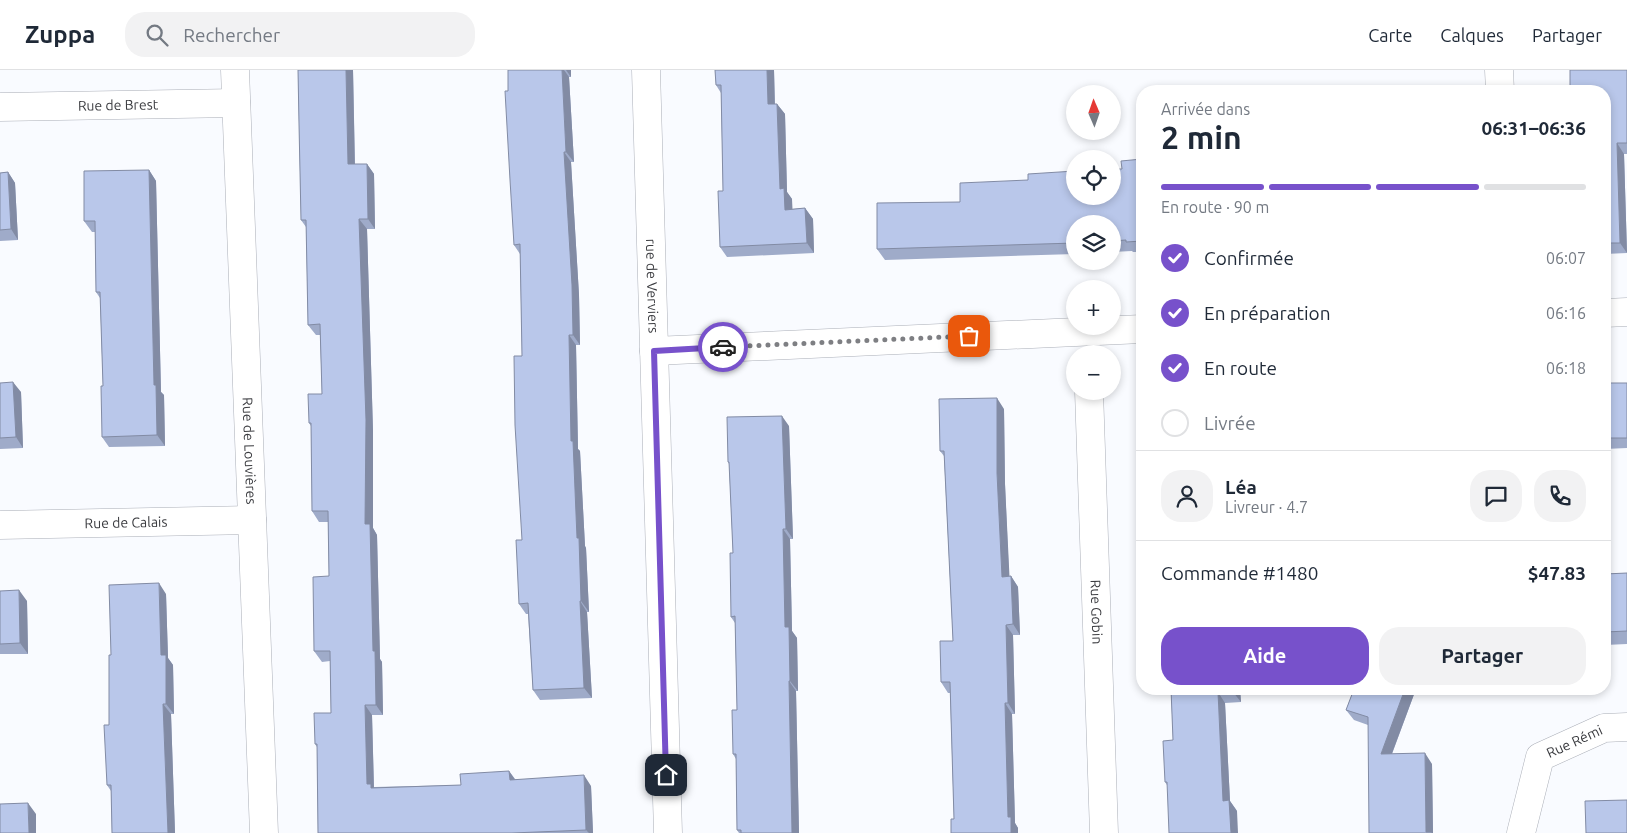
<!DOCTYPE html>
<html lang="fr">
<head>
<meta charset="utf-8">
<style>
	:root { --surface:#fff; --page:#f2f2f3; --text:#1f2937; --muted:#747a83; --line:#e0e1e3; --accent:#7751cb }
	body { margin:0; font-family:Ubuntu,sans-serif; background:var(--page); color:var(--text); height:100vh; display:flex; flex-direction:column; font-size:19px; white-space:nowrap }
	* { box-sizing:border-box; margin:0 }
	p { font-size:16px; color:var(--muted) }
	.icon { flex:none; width:28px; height:28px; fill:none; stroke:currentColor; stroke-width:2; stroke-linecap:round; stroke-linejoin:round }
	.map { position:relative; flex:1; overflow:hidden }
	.panel { position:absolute; left:1136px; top:15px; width:475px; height:610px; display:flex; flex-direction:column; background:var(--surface); border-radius:20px; box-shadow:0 2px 8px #0003 }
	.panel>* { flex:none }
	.needle { width:32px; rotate:358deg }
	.buttons { position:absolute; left:1066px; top:15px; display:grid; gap:10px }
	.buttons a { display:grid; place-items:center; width:55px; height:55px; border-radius:50%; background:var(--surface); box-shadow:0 2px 8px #0003; font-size:25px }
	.pin { position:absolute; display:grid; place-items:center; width:42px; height:42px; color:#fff; margin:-21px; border-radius:10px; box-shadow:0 2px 8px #0006 }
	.courier { position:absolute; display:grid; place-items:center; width:50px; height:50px; margin:-25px; border:4px solid #7751cb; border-radius:50%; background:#fff; color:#222; box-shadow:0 1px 6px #0007 }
	.headline em { font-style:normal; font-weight:700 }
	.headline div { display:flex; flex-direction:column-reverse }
	.headline { display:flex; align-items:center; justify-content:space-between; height:85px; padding:0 25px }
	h1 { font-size:32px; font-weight:700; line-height:38px }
	.bar { display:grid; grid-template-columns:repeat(4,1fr); gap:8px 5px; align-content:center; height:60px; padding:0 25px }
	.bar i { height:6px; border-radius:4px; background:var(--line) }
	.bar .on { background:var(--accent) }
	.bar p { grid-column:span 4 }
	.line { display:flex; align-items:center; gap:12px; padding:0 25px; border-top:1px solid var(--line) }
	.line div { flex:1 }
	.round { display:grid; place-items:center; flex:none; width:52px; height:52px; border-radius:20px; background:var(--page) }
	ol { padding:0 25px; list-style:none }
	li { display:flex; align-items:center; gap:15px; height:55px }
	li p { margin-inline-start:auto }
	li .icon { padding:5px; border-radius:50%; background:var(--accent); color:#fff; stroke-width:4 }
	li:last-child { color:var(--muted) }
	li i { width:28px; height:28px; border:2px solid var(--line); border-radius:50% }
	.cta { display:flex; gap:10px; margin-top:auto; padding:10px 25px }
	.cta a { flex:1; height:58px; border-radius:20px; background:var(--accent); color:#fff; font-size:20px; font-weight:700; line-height:58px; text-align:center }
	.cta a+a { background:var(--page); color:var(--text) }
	header { display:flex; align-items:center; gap:30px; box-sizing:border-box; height:70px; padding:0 25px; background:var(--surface); border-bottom:1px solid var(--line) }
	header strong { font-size:24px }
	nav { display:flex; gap:28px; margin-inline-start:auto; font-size:18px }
	.search { width:350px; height:45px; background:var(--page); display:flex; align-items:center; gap:12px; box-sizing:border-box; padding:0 18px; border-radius:20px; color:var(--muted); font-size:19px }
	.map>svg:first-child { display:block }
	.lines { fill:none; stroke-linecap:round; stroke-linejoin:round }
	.street-casing { stroke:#abafb8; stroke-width:29 }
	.street { stroke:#fff; stroke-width:28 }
	.wall { fill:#9fabc9 }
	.shaded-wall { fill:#828ba4 }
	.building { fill:#b9c7ea; stroke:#828ba4 }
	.done { stroke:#7e7f83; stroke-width:5; stroke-dasharray:0 9 }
	.route { stroke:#7751cb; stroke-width:6 }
	.labels { text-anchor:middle; stroke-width:4; stroke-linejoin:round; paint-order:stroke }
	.street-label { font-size:14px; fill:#3b3c40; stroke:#fff }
</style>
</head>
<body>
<header>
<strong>Zuppa</strong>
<div class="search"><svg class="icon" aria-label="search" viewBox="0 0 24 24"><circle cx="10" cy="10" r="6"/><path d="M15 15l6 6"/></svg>Rechercher</div>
<nav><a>Carte</a><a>Calques</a><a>Partager</a></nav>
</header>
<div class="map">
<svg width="1627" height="763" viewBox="0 0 1627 763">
	<rect width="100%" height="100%" fill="#f9fbff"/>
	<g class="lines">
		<defs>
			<g id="street">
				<path id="s1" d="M 235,0 L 264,763"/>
				<path id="s2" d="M 646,0 L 668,763"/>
				<path d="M 1499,0 L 1500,21"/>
				<path id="s3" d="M 0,37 L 236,33"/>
				<path d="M 1605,243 L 1627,242"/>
				<path d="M 654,281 L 1142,259"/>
				<path id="s4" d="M 1089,321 L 1104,763"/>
				<path id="s5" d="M 0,455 L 252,450"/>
				<path id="s6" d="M 1521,763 L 1540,687 L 1604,658 L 1627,657"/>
			</g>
		</defs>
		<use href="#street" class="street-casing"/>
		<use href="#street" class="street"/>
	</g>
	<path class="wall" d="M 298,0 L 353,0 L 355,94 L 367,94 L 374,104 L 375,159 L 367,159 L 373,361 L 373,458 L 377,465 L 380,589 L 382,592 L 383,645 L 372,645 L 374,717 L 461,715 L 509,701 L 515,709 L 591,716 L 593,763 L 318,763 L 317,677 L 315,674 L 331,643 L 330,591 L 322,592 L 314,581 L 329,506 L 328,452 L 319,452 L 312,441 L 311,356 L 309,353 L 322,324 L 320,265 L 316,265 L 308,255 L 306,157 L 301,150 L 299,54 Z
		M 508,0 L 571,0 L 571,7 L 569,7 L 574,92 L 571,92 L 579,225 L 580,275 L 576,275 L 578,379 L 580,381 L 585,476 L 586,478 L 589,542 L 587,542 L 592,628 L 540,630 L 533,620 L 528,544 L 526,544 L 519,534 L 522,470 L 522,286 L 520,184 L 514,175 Z
		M 715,0 L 774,0 L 775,34 L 777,34 L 785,44 L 787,122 L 792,129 L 792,139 L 805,138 L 813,149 L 814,183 L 727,187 L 720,177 L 723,121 L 721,23 L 716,15 Z
		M 1627,0 L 1627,84 L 1624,84 L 1627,183 L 1605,184 L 1605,21 Z
		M 1142,89 L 1142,182 L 1133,182 L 1132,181 L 1112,182 L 1112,154 L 1075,154 L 1075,184 L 885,190 L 877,179 L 960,132 L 1028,110 L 1122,99 Z
		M 149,100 L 156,111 L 161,322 L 164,325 L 165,376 L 109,377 L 102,367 L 103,316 L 100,228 L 96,222 L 95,162 L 92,162 L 84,151 Z
		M 8,102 L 15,113 L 18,170 L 0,171 L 0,103 Z
		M 0,313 L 21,322 L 23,378 L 0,379 Z
		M 1627,313 L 1627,378 L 1605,379 L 1605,315 Z
		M 1004,339 L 1005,414 L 1009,506 L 1011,506 L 1018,517 L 1020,565 L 1013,565 L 1015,644 L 1012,644 L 1015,753 L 1018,758 L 1018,763 L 951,763 L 954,749 L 950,623 L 948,623 L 941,612 L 953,571 L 944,386 L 940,381 Z
		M 789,356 L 793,469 L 790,469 L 792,561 L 797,568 L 798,621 L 796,621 L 799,763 L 739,763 L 737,760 L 736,689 L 733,684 L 737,640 L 735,553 L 731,547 L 733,483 L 729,394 L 728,392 Z
		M 1627,503 L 1627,574 L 1605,575 L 1605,504 Z
		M 0,521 L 27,531 L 28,584 L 0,584 Z
		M 166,524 L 168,588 L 173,595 L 174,644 L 171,644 L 175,763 L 112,763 L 111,721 L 107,715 L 109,655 L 111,585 Z
		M 1171,619 L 1240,619 L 1241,632 L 1225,633 L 1230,731 L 1237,741 L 1167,715 L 1165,712 L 1173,670 Z
		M 1354,619 L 1416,619 L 1392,684 L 1432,694 L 1433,763 L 1368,655 L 1354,650 L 1346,640 Z
		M 1418,619 L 1440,619 L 1437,625 Z"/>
	<path class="shaded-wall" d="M 346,0 L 353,0 L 355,105 L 348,94 Z
		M 562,0 L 564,0 L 569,7 L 574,92 L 566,82 Z
		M 566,0 L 571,0 L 571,7 Z
		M 767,0 L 774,0 L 775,45 L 768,34 Z
		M 777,34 L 785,44 L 787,122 L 792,129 L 793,150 L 785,140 L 780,119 Z
		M 1617,73 L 1624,84 L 1627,183 L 1620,173 Z
		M 564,82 L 571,92 L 579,225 L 580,275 L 573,265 Z
		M 367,94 L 374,104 L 375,159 L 368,149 Z
		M 149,100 L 156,111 L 161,322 L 164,325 L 165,376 L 157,365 L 154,315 Z
		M 8,102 L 15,113 L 18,170 L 11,159 Z
		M 805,138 L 813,149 L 814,183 L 807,173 Z
		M 359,149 L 367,159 L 373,361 L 373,458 L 377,465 L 380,589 L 382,592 L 383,645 L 376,635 L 365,454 Z
		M 569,265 L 576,275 L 578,379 L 580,381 L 585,476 L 586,478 L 589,542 L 581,531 L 571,371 Z
		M 13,312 L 21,322 L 23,378 L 16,367 Z
		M 997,328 L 1004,339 L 1005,414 L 1010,517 L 1002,507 L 997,403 Z
		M 782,346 L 789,356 L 793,469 L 786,459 Z
		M 783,459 L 790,469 L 792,561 L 797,568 L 798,621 L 790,611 L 785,557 Z
		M 1011,506 L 1018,517 L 1020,565 L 1013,554 Z
		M 159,513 L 166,524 L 168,588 L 173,595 L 174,644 L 166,634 L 161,585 Z
		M 19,520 L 27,531 L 28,584 L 20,573 Z
		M 580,531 L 587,542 L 592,628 L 584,618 Z
		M 1006,555 L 1013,565 L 1015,644 L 1008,633 Z
		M 789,611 L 796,621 L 799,763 L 792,763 Z
		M 1233,619 L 1240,619 L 1241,632 L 1233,622 Z
		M 1405,619 L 1416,619 L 1388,694 L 1381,684 Z
		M 1433,619 L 1440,619 L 1437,625 Z
		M 1218,622 L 1225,633 L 1230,731 L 1237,741 L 1238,763 L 1231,763 L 1223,731 Z
		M 1005,633 L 1012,644 L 1015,753 L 1018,758 L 1018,763 L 1011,763 L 1008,747 Z
		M 163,634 L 171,644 L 175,763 L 168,763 Z
		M 365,635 L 372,645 L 374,722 L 367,714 Z
		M 1425,683 L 1432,694 L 1433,763 L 1427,763 L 1426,762 Z
		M 509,701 L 516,711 L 510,710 Z
		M 584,705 L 591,716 L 593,763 L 589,763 L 586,760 Z
		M 28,733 L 36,744 L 36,763 L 29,763 Z"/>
	<path class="building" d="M 298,0 L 346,0 L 348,94 L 367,94 L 368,149 L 359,149 L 366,350 L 365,454 L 370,454 L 373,581 L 375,581 L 376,635 L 365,635 L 367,714 L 371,714 L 371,718 L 461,715 L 460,704 L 509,701 L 510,710 L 584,705 L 586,760 L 512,763 L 318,763 L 317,674 L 315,674 L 314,643 L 331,643 L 330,581 L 314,581 L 313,507 L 329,506 L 328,441 L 312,441 L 311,353 L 309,353 L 308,324 L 322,324 L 320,254 L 308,255 L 306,150 L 301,150 L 299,54 Z
		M 508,0 L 562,0 L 566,82 L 564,82 L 572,215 L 573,265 L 569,265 L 571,371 L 573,371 L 577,468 L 579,468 L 581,531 L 580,531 L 584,618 L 533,620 L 528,533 L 519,534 L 516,470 L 522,470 L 515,355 L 514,286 L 522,286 L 520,174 L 514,175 L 510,110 L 505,21 L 508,21 Z
		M 715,0 L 767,0 L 768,34 L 777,34 L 780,119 L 784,118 L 785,140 L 805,138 L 807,173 L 720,177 L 718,121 L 723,121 L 721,15 L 716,15 Z
		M 1570,0 L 1627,0 L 1627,73 L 1617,73 L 1620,173 L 1605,173 L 1605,21 L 1570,21 Z
		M 1142,89 L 1142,171 L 1126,172 L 1126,170 L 1112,171 L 1112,154 L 1075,154 L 1075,173 L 877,179 L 877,133 L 960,132 L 960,113 L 1028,110 L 1028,104 L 1075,101 L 1075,126 L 1112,126 L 1112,99 L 1122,99 L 1121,91 Z
		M 149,100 L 154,315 L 156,315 L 157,365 L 102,367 L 101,316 L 103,316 L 100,222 L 96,222 L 95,151 L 84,151 L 84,101 Z
		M 8,102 L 11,159 L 0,160 L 0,103 Z
		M 13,312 L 16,367 L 0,368 L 0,313 Z
		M 1608,313 L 1627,313 L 1627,368 L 1605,368 L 1605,315 L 1608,315 Z
		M 997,328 L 997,403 L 1002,507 L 1011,506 L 1013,554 L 1006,555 L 1008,633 L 1005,633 L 1008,747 L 1011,747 L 1011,763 L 951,763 L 951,749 L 954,749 L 950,612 L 941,612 L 940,571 L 953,571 L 944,381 L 940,381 L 939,329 Z
		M 782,346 L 786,459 L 783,459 L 785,557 L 789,557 L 790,611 L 789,611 L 792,763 L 741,763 L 741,760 L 737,760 L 736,684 L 733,684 L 732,640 L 737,640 L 735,546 L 731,547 L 730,483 L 733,483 L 729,392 L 728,392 L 727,347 Z
		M 1627,503 L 1627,561 L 1605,562 L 1605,504 Z
		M 159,513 L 161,585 L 166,585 L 166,634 L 163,634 L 168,763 L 112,763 L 111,715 L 107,715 L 104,655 L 109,655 L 109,585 L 111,585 L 109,515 Z
		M 19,520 L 20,573 L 0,574 L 0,521 Z
		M 1171,619 L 1233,619 L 1233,622 L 1218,622 L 1223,731 L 1229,730 L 1231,763 L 1169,763 L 1167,712 L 1165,712 L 1163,671 L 1173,670 Z
		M 1354,619 L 1405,619 L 1381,684 L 1425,683 L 1426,762 L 1432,762 L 1432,763 L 1369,763 L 1368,647 L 1346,640 Z
		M 1627,730 L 1627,763 L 1586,763 L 1585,731 Z
		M 28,733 L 29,763 L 0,763 L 0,734 Z"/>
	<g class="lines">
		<path class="done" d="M 723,277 L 969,266"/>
		<path class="route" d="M 666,705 L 654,281 L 723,277"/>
	</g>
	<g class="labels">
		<g class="street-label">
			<text dy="5" stroke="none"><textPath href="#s3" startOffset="118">Rue de Brest</textPath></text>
			<text dy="5" stroke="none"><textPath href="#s2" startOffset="216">rue de Verviers</textPath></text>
			<text dy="5" stroke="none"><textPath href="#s1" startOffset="381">Rue de Louvières</textPath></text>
			<text dy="5" stroke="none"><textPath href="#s5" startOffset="126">Rue de Calais</textPath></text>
			<text dy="5" stroke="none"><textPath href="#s4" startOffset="221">Rue Gobin</textPath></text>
			<text dy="5" stroke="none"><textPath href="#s6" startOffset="116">Rue Rémi</textPath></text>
		</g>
	</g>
</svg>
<div class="buttons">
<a><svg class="needle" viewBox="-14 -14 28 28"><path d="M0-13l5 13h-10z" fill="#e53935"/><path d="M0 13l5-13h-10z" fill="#747a83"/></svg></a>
<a><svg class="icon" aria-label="locate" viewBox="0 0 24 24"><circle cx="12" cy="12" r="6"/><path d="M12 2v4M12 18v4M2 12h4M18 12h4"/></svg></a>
<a><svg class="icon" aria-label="layers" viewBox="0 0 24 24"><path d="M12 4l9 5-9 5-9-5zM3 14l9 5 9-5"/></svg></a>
<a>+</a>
<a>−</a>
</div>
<div class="pin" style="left:969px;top:266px;background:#ea580c"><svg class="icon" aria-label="bag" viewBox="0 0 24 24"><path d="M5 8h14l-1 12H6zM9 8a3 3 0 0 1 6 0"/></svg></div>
<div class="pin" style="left:666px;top:705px;background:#1f2937"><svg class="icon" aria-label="home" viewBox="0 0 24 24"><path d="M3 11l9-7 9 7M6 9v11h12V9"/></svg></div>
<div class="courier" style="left:723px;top:277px"><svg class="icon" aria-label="car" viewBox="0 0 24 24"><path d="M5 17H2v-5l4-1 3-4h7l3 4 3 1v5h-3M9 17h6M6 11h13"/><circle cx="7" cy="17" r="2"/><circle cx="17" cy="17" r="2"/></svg></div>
<section class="panel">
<div class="headline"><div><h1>2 min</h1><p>Arrivée dans</p></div><em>06:31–06:36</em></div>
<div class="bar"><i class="on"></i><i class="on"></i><i class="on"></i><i></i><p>En route · 90 m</p></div>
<ol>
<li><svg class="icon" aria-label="check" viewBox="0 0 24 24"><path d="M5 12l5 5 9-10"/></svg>Confirmée<p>06:07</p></li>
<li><svg class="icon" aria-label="check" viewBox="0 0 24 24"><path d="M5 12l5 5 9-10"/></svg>En préparation<p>06:16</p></li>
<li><svg class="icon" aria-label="check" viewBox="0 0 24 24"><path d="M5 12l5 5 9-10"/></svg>En route<p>06:18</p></li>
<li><i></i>Livrée</li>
</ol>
<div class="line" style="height:90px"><a class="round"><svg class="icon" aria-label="person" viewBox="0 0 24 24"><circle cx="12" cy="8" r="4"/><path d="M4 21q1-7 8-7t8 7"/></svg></a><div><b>Léa</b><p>Livreur · 4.7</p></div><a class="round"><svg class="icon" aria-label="chat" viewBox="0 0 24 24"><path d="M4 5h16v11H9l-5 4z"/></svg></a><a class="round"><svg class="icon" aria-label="phone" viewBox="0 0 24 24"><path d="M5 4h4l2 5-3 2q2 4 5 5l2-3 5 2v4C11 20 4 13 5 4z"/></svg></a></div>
<div class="line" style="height:65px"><div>Commande #1480</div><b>$47.83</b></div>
<div class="cta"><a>Aide</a><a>Partager</a></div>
</section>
</div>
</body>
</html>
